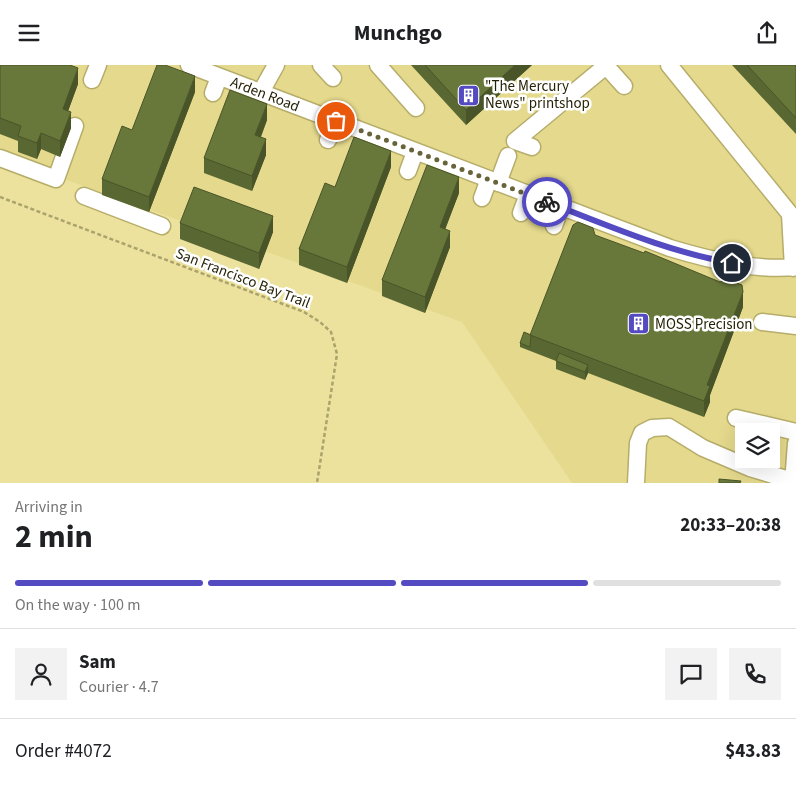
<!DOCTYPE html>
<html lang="en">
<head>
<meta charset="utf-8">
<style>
	:root { --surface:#fff; --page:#f2f2f2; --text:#202124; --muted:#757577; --line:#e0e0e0; --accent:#544ac1 }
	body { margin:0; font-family:"Source Sans 3",sans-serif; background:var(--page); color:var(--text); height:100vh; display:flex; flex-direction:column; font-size:19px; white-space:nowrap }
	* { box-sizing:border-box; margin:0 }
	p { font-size:16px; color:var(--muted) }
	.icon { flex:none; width:28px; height:28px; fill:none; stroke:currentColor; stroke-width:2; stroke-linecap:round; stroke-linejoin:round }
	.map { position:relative; height:418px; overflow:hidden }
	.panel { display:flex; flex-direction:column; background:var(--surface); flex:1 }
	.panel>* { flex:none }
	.controls { position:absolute; left:735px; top:358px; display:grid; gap:10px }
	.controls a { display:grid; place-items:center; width:45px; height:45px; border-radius:0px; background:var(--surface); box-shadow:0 5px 20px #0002; font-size:25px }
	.pin { position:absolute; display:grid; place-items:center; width:42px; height:42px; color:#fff; margin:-21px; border:2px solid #fff; border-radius:50%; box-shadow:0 1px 5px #0007 }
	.courier { position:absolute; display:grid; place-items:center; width:50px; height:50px; margin:-25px; border:4px solid #544ac1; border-radius:50%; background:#fff; color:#222; box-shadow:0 1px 6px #0007 }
	.overview em { font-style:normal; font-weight:700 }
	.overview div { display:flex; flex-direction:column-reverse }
	.overview { display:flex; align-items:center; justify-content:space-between; height:85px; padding:0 15px }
	h1 { font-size:32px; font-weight:700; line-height:38px }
	.bar { display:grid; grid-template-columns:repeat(4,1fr); gap:8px 5px; align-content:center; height:60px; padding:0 15px }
	.bar i { height:6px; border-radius:4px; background:var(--line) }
	.bar .current { background:var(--accent) }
	.bar p { grid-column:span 4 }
	.line { display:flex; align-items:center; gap:12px; padding:0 15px; border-top:1px solid var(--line) }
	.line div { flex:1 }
	.round { display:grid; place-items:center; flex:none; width:52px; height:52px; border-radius:0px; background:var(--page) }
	header { display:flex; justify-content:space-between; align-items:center; height:65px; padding:0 15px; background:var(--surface); font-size:22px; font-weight:700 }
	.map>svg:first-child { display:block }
	.built { fill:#e4d98c; fill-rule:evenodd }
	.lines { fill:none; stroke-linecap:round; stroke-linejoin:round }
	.minor-casing { stroke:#b6ad6a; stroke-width:19 }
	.path { stroke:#aba36c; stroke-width:2.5; stroke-dasharray:4 2.5; stroke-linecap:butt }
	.minor { stroke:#fff; stroke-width:16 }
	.wall { fill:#596732 }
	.shaded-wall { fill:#495429 }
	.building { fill:#68783a; stroke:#495429 }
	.done { stroke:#69633a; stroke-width:5; stroke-dasharray:0 9 }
	.route { stroke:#544ac1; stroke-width:6 }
	.labels { text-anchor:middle; stroke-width:5; stroke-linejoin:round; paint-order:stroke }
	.poi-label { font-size:15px; fill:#231f04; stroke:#fff; text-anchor:start }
	.street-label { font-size:15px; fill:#231f04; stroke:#fff }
</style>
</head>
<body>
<header><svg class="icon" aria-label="menu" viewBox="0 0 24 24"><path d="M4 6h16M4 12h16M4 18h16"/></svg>Munchgo<svg class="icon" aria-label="share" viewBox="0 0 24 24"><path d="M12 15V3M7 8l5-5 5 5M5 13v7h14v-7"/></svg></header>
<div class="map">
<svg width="796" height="418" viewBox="0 0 796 418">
	<rect width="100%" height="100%" fill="#ece29e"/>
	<path class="built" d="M 0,0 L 796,0 L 796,418 L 572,418 L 462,257 L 0,91 ZM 744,366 L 771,366 L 771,394 L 744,394 Z"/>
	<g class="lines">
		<defs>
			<path id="minor" d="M 189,0 L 670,183 C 710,195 754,206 796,202
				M 321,0 L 333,13
				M 378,0 L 416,43
				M 669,0 L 790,149 L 793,203
				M 606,1 L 624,21
				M 92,15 L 98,0
				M 261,27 L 276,0
				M 213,28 L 219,12
				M 328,75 L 336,56
				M 515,76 L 607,0
				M 515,76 L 532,82
				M 0,93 L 56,114 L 75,61
				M 408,106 L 415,87
				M 498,118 L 508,91
				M 84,131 L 162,161
				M 482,133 L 489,114
				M 521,148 L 528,129
				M 554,161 L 561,142
				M 762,257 L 796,261
				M 736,353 L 796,367
				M 636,418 L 638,378 L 642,368 L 652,363 L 669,362 L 703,383 L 750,403 L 796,417
				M 793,418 L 796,378"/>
		</defs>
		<use href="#minor" class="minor-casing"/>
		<path class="path" d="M 0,132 L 304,247 L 320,257 L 331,267 L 337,289 L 317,418"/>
		<use href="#minor" class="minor"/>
	</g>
	<path class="wall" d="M 0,0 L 78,19 L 68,46 L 71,63 L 60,92 L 41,84 L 37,94 L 18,87 L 18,76 L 0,69 Z
		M 411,0 L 532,0 L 466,60 Z
		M 732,0 L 796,0 L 796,69 Z
		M 195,27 L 149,147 L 102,130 L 102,114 L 132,65 Z
		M 267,55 L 261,72 L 266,90 L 252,126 L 204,108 L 204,93 Z
		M 391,102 L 347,218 L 299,200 L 299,184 Z
		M 459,128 L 445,164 L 450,182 L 425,248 L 382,231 L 382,215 Z
		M 180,158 L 273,167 L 259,204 L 180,174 Z
		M 595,170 L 743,242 L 710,330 L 710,337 L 704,352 L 588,308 L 585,315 L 556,304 L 556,296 L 520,282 L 520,278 L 531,270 Z"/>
	<path class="shaded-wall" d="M 515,0 L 532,0 L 466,60 L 466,45 Z
		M 78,3 L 78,19 L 63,60 L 63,44 Z
		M 195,11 L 195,27 L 149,147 L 149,132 Z
		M 267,39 L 267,55 L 255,86 L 255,70 Z
		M 71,47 L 71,63 L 60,92 L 60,76 Z
		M 41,68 L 41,84 L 37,94 L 37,78 Z
		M 266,74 L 266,90 L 252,126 L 252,111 Z
		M 391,86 L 391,102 L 347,218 L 347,202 Z
		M 459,112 L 459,128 L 440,178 L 440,162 Z
		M 273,151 L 273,167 L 259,204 L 259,188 Z
		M 450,166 L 450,182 L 425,248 L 425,232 Z
		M 743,227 L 743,242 L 710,330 L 710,337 L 704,352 L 704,336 L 707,320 Z
		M 588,300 L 588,308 L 585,315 L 585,307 Z"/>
	<path class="building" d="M 0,0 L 70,0 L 78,3 L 63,44 L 71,47 L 60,76 L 41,68 L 37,78 L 18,71 L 21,61 L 0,53 Z
		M 157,0 L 165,0 L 195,11 L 149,132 L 102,114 L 122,61 L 132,65 Z
		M 425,0 L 515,0 L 466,45 Z
		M 747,0 L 796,0 L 796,53 Z
		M 230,25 L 267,39 L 255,70 L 266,74 L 252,111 L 204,93 Z
		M 354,72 L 391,86 L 347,202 L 299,184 L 325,118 L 335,122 Z
		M 427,100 L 459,112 L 440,162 L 450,166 L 425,232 L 382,215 Z
		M 194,122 L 273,151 L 259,188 L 180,158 Z
		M 578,157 L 593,163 L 595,170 L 644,188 L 645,186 L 720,217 L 726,214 L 742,220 L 743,227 L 707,320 L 710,321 L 704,336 L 530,270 L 573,160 Z
		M 524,267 L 531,270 L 530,282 L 520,278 Z
		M 559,288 L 588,300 L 585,307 L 556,296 Z
		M 719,414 L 741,416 L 740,418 L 719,418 Z"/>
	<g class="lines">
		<path class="done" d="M 336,56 L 547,137"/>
		<path class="route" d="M 547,137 C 607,160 668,187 732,198"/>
	</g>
	<defs>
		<symbol id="building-square" viewBox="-11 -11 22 22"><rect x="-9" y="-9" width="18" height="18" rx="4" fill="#544ac1" stroke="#fff"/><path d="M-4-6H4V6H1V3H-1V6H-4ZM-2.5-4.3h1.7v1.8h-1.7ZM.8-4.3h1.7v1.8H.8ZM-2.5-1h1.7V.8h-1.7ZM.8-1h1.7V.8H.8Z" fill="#fff"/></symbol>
	</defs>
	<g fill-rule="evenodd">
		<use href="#building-square" x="456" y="18" width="25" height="25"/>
		<use href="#building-square" x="626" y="246" width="25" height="25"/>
	</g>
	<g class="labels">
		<g class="poi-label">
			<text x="485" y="26">"The Mercury<tspan x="485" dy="17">News" printshop</tspan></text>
			<text x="655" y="264">MOSS Precision</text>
		</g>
		<g class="street-label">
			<text transform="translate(265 29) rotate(21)" y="5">Arden Road</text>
			<text transform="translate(243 213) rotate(21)" y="5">San Francisco Bay Trail</text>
		</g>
	</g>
</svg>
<div class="controls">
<a><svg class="icon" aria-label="layers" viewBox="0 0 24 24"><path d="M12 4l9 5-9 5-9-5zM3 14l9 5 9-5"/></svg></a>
</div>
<div class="pin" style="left:336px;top:56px;background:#ea580c"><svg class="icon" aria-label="bag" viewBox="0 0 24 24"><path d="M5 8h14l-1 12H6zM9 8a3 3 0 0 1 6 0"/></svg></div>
<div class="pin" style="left:732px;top:198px;background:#1f2937"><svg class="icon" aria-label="home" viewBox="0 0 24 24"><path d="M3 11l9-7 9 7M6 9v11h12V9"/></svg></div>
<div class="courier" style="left:547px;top:137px"><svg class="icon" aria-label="bike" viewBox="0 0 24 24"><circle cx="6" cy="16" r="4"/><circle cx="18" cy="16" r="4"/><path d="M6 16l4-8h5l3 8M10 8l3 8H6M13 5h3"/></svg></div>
</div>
<section class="panel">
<div class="overview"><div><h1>2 min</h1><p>Arriving in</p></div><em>20:33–20:38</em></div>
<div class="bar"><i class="current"></i><i class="current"></i><i class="current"></i><i></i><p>On the way · 100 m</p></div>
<div class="line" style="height:90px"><a class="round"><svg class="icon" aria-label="person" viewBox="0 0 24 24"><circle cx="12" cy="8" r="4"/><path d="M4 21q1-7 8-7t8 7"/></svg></a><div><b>Sam</b><p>Courier · 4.7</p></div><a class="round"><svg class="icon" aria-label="chat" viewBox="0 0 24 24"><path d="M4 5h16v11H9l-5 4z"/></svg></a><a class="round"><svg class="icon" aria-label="phone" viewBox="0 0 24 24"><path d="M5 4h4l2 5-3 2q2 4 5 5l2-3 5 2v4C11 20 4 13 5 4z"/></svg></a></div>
<div class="line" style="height:65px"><div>Order #4072</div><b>$43.83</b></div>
</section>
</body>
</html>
